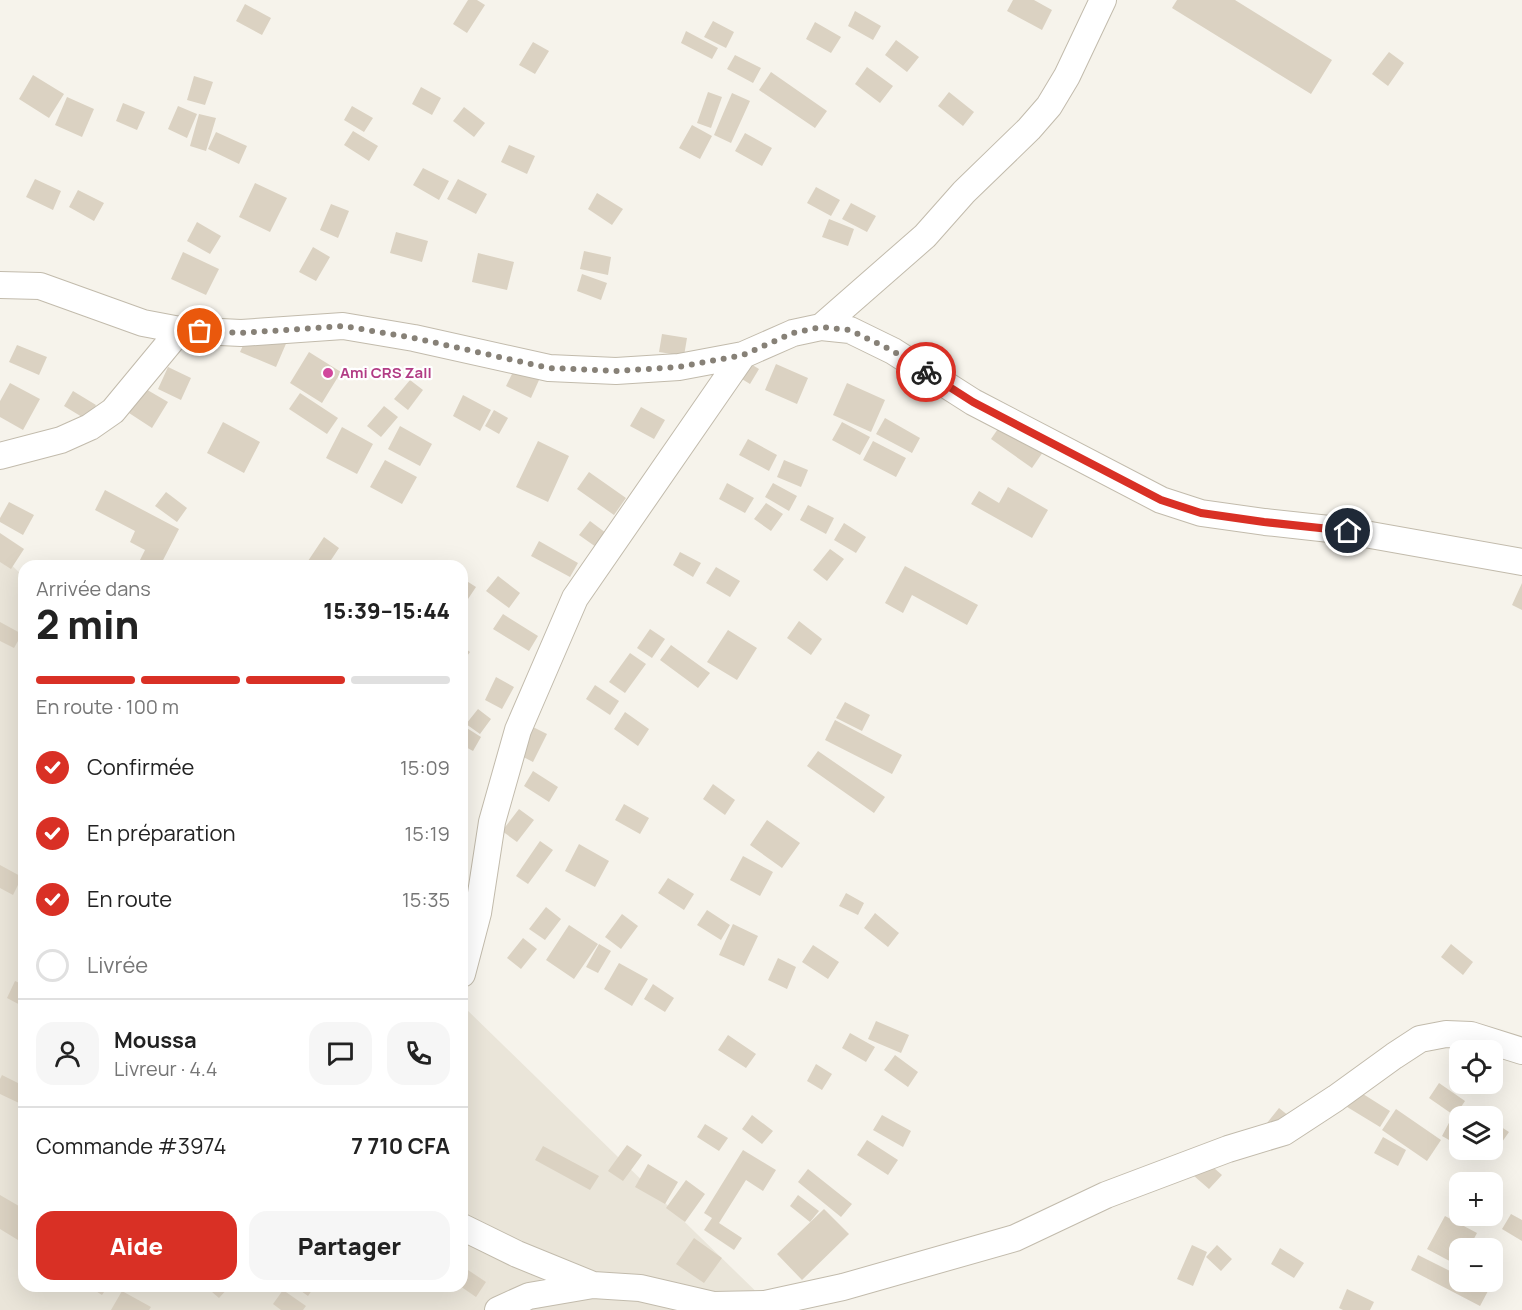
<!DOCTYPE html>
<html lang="fr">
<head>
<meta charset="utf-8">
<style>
	:root { --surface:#fff; --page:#f6f6f6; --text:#222; --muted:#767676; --line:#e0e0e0; --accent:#d93025 }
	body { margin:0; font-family:Manrope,sans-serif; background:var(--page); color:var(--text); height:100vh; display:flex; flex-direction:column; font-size:22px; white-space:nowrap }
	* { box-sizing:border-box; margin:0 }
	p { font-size:20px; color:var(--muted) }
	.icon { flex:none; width:33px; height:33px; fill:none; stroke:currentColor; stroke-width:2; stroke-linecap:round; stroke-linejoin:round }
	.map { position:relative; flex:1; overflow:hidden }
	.details { position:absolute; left:18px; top:560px; width:450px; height:732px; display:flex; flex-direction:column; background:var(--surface); border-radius:18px; box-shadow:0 6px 24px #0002 }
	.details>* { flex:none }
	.controls { position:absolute; left:1449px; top:1040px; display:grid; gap:12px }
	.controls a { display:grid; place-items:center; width:54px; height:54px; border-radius:12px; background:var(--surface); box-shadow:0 6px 24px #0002; font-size:30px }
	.pin { position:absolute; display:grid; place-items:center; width:51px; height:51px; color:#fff; margin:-26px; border:3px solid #fff; border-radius:50%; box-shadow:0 2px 6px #0007 }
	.courier { position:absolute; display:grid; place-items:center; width:60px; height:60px; margin:-30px; border:4px solid #d93025; border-radius:50%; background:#fff; color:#222; box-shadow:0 2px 8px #0007 }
	.head em { font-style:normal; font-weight:800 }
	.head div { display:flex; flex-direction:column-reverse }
	.head { display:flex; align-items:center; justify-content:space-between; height:102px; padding:0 18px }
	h1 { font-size:39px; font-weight:800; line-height:45px }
	.bar { display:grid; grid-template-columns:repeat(4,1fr); gap:9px 6px; align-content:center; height:72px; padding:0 18px }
	.bar i { height:8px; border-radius:4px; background:var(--line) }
	.bar .active { background:var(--accent) }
	.bar p { grid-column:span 4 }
	.line { display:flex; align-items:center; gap:15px; padding:0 18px; border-top:2px solid var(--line) }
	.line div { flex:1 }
	.round { display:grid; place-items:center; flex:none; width:63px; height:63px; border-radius:18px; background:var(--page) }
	ol { padding:0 18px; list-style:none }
	li { display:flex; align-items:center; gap:18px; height:66px }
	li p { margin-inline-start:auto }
	li .icon { padding:6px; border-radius:50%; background:var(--accent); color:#fff; stroke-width:4 }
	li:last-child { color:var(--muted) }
	li i { width:33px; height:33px; border:3px solid var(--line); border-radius:50% }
	.cta { display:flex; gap:12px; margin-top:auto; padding:12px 18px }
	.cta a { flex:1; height:69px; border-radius:18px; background:var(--accent); color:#fff; font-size:24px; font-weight:800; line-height:69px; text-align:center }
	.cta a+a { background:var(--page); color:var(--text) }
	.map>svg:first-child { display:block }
	.residential { fill:#eae5d9 }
	.building { fill:#dbd2c2 }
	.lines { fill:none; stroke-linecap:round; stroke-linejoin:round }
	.minor-casing { stroke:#c2bbac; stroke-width:28 }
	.minor { stroke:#fff; stroke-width:26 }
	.done { stroke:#878177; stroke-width:6; stroke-dasharray:0 10.8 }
	.route { stroke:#d93025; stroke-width:8 }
	.hotel-dot { fill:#d1479c; stroke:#fff; stroke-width:2 }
	.labels { text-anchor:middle; stroke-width:4.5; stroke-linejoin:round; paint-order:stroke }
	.hotel-label { font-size:15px; font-weight:bold; fill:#b23c85; stroke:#fff; text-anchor:start }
</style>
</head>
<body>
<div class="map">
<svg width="1522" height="1310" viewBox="0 0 1522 1310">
	<rect width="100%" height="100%" fill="#f6f3eb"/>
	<path class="residential" d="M 0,554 L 24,577 L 24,1286 L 462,1286 L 462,1005 L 775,1310 L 0,1310 Z"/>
	<path class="building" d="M 468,0 L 477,0 L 485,5 L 467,33 L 453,24 Z
		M 1013,0 L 1034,0 L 1052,10 L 1042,30 L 1007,11 Z
		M 1177,0 L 1235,0 L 1332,60 L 1311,94 L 1172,8 Z
		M 245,4 L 271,18 L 262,35 L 236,21 Z
		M 855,11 L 881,26 L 873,40 L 848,26 Z
		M 713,21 L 734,32 L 726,48 L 704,37 Z
		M 815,22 L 841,37 L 831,53 L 806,39 Z
		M 686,31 L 718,48 L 712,59 L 681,43 Z
		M 896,40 L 919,57 L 907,72 L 885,55 Z
		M 533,42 L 549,51 L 535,74 L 519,65 Z
		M 1389,52 L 1404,63 L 1388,86 L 1372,74 Z
		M 735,55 L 761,68 L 753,83 L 727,69 Z
		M 867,67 L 893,86 L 880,103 L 855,84 Z
		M 771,72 L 827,111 L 815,128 L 759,90 Z
		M 33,75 L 64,94 L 49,118 L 19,99 Z
		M 194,76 L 213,82 L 205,105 L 187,100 Z
		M 421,87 L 441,98 L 432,115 L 412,104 Z
		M 708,92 L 722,97 L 711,128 L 697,123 Z
		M 949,92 L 974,112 L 963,126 L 938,106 Z
		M 732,93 L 750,101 L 731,143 L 714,135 Z
		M 67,97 L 94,109 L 82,137 L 55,125 Z
		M 123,103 L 145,112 L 137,130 L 116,121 Z
		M 178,106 L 197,114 L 187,138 L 168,129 Z
		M 352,106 L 373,118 L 364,132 L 344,120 Z
		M 464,107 L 485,123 L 474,137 L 453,121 Z
		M 199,114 L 216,118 L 206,151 L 190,146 Z
		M 692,125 L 712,136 L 700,159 L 679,148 Z
		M 353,131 L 378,146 L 369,161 L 344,145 Z
		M 216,132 L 247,146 L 239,164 L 208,149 Z
		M 745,133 L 772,148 L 762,166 L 735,151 Z
		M 509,145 L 535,156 L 527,174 L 501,162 Z
		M 423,168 L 449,181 L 439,200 L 413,185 Z
		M 35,179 L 61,191 L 53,210 L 26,197 Z
		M 458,179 L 487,194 L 476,214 L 447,199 Z
		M 255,183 L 287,198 L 270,232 L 239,217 Z
		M 816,187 L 840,200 L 831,216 L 807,203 Z
		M 78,190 L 104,203 L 94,221 L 69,207 Z
		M 597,193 L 623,209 L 612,225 L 588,209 Z
		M 851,203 L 876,216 L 867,232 L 842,219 Z
		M 331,204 L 349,211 L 338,238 L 320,230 Z
		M 829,219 L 854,229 L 848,246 L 822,237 Z
		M 197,222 L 221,236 L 210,254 L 187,241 Z
		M 396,232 L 428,241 L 422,262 L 390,253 Z
		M 313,247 L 330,257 L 316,281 L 299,272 Z
		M 584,251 L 611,257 L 608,275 L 580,269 Z
		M 183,252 L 219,269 L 206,295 L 171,279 Z
		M 478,253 L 514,262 L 507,290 L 472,282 Z
		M 582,274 L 607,283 L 601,300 L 577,291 Z
		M 253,324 L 288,339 L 276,367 L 240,352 Z
		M 662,334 L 687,338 L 684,356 L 659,352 Z
		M 17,345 L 47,357 L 39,375 L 9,362 Z
		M 309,352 L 341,372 L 322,403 L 290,383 Z
		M 741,358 L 759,369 L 750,384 L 732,373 Z
		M 776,364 L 808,378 L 797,404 L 765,390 Z
		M 168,367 L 191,378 L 181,400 L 158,389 Z
		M 515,368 L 539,380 L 531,398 L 506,386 Z
		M 410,380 L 423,390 L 408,410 L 394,399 Z
		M 10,383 L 40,399 L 23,430 L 0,417 L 0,401 Z
		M 847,383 L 885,400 L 871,432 L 833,415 Z
		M 144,388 L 168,402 L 152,428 L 129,413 Z
		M 73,391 L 96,405 L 87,420 L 64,406 Z
		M 300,393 L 338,418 L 327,434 L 289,409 Z
		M 463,395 L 491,410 L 480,431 L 453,416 Z
		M 384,406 L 398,417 L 381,437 L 367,426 Z
		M 641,407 L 665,420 L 654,439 L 630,426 Z
		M 494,410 L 508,418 L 499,434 L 485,426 Z
		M 885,418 L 920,438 L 912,453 L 876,434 Z
		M 223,422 L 260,442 L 244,473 L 207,453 Z
		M 842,422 L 870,437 L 860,455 L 832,440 Z
		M 1002,423 L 1043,452 L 1032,468 L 991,439 Z
		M 400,426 L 432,444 L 420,466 L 388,449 Z
		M 342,427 L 373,444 L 357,474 L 326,458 Z
		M 748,439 L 777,455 L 769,471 L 739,455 Z
		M 538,441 L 569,456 L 548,502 L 516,487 Z
		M 873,441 L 906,458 L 896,477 L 863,460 Z
		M 385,460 L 417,477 L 402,504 L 370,487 Z
		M 784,460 L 808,470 L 801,487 L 777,477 Z
		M 589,472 L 626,498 L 614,515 L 577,489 Z
		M 727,483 L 754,498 L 745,513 L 719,499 Z
		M 773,483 L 797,496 L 789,511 L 765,497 Z
		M 1008,487 L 1048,510 L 1032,538 L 971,504 L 979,491 L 999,503 Z
		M 105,490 L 179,529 L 160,566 L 137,566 L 145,550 L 130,542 L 135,531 L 95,510 Z
		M 166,492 L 187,508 L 177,522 L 155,506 Z
		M 9,502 L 34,515 L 23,535 L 0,522 L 0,518 Z
		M 766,503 L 783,514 L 771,531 L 754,519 Z
		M 808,505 L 834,518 L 826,534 L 800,520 Z
		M 590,521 L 606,533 L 596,547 L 579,535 Z
		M 844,523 L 866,537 L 856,553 L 834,540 Z
		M 0,533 L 24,549 L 11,569 L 0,562 Z
		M 324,537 L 339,548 L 327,566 L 315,566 L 308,561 Z
		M 539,541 L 578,563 L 570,577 L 531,556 Z
		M 830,549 L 844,559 L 827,581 L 813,570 Z
		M 680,552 L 701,563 L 693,577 L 673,565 Z
		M 905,566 L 978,605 L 967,625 L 912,595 L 903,613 L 885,603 Z
		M 716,567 L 740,581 L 730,597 L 706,583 Z
		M 498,576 L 520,593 L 509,608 L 486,591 Z
		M 462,578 L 476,587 L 466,602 L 462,599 Z
		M 1522,583 L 1522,610 L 1512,605 Z
		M 503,614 L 538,636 L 529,651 L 493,629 Z
		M 799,621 L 822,639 L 811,655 L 787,638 Z
		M 0,622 L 22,634 L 14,648 L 0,641 Z
		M 650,629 L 665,639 L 652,658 L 637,648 Z
		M 728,630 L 757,648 L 737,680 L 707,662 Z
		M 671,645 L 710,673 L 698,688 L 660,660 Z
		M 462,646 L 470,652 L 462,663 Z
		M 630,653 L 646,664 L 625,693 L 609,682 Z
		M 496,677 L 514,687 L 502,709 L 485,700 Z
		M 595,685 L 619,701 L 610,715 L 586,699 Z
		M 845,702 L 870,715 L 862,731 L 836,718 Z
		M 478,709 L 491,719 L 480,734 L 466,724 Z
		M 625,712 L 649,729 L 638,746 L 614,729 Z
		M 515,718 L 547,734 L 533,762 L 502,746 Z
		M 835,720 L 902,755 L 892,774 L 825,740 Z
		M 462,725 L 481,737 L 473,751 L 462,745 Z
		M 818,751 L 885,797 L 874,813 L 807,766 Z
		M 533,771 L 558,787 L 549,802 L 524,786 Z
		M 713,784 L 735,800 L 725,815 L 703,799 Z
		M 624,804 L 649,818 L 640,834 L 615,820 Z
		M 519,809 L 534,820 L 517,842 L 502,831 Z
		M 767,820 L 800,843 L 782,868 L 750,845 Z
		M 540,841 L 553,850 L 528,884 L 516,876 Z
		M 579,844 L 609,861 L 595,887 L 565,871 Z
		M 743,856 L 773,872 L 760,896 L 730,880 Z
		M 0,865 L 22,877 L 13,895 L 0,888 Z
		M 668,878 L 694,894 L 684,910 L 658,893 Z
		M 846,893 L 864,903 L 858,915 L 839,906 Z
		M 546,907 L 561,919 L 545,940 L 529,929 Z
		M 707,910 L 730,925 L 721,940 L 697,925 Z
		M 875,913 L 899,933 L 888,947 L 864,928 Z
		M 622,914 L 638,926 L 621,949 L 605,937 Z
		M 733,924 L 758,936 L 744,966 L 719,955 Z
		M 569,925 L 598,944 L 574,979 L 546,960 Z
		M 523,938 L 537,949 L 521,969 L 507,958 Z
		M 599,944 L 611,951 L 598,973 L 586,967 Z
		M 1451,944 L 1473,962 L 1463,975 L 1441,957 Z
		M 813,945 L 839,962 L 828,979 L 802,962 Z
		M 778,958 L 796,967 L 787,989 L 768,980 Z
		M 619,963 L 648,979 L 632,1006 L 604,989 Z
		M 15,981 L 24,985 L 24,1007 L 7,998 Z
		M 653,984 L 674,998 L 665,1012 L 644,999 Z
		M 876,1021 L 909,1035 L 901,1053 L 868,1039 Z
		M 850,1033 L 875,1047 L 866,1062 L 842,1048 Z
		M 728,1035 L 756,1054 L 746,1068 L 718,1050 Z
		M 895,1055 L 918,1072 L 908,1087 L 884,1070 Z
		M 816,1064 L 832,1074 L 822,1090 L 807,1081 Z
		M 2,1075 L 24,1086 L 24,1091 L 19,1103 L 0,1094 L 0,1079 Z
		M 1344,1082 L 1390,1111 L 1380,1127 L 1334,1099 Z
		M 1439,1083 L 1465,1101 L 1455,1116 L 1429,1098 Z
		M 1279,1108 L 1300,1125 L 1288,1140 L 1267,1123 Z
		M 1396,1109 L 1441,1140 L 1427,1161 L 1382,1130 Z
		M 752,1115 L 773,1131 L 762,1144 L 742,1129 Z
		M 882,1115 L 911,1131 L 903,1147 L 873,1130 Z
		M 1451,1119 L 1460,1124 L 1460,1146 L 1442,1136 Z
		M 1492,1121 L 1509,1132 L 1495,1152 L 1492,1150 Z
		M 705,1124 L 728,1138 L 719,1151 L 697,1137 Z
		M 1383,1137 L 1406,1150 L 1398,1166 L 1374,1153 Z
		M 867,1140 L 898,1160 L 888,1175 L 857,1155 Z
		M 627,1145 L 642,1155 L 623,1181 L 608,1171 Z
		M 543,1146 L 599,1176 L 590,1190 L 535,1160 Z
		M 743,1150 L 776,1170 L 763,1191 L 746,1180 L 719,1223 L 742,1238 L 734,1250 L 704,1230 L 712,1218 L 704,1213 Z
		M 1198,1154 L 1222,1175 L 1209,1189 L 1186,1169 Z
		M 648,1164 L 678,1182 L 665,1204 L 635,1187 Z
		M 808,1169 L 852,1204 L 841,1217 L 798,1182 Z
		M 686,1180 L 705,1194 L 685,1222 L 666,1208 Z
		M 0,1195 L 24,1209 L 24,1231 L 18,1240 L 0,1229 Z
		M 798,1195 L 819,1211 L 810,1222 L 790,1206 Z
		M 824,1209 L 849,1234 L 802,1280 L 777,1254 Z
		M 1511,1214 L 1522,1220 L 1522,1241 L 1502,1229 Z
		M 1445,1216 L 1477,1233 L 1469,1248 L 1460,1248 L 1459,1266 L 1427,1249 Z
		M 694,1238 L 722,1258 L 704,1283 L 676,1264 Z
		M 1192,1245 L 1207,1252 L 1193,1286 L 1177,1279 Z
		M 1217,1245 L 1232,1259 L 1221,1271 L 1206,1257 Z
		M 1280,1248 L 1304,1263 L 1294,1278 L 1271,1264 Z
		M 1418,1255 L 1460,1276 L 1460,1281 L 1468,1281 L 1488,1291 L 1480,1306 L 1411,1270 Z
		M 462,1266 L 486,1282 L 476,1297 L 460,1286 L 462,1286 Z
		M 88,1286 L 108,1286 L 102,1295 Z
		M 205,1286 L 230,1286 L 219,1298 Z
		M 294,1286 L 315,1286 L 308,1296 Z
		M 1347,1289 L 1374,1302 L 1370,1310 L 1343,1310 L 1339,1308 Z
		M 283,1290 L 306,1306 L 303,1310 L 281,1310 L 273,1304 Z
		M 122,1291 L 151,1307 L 149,1310 L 111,1310 Z"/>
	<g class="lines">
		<defs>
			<path id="minor" d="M 0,285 L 40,286 L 143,323 L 180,330 L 241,333 L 343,326 L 414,338 L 549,368 L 616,371 L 679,367 L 743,355 L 793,333 L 821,327 L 850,330 L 893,351 L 973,402 L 1161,500 L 1201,513 L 1265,522 L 1348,531 L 1522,562
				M 821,327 L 925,236 L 964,192 L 1029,129 L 1049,106 L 1067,76 L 1103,0
				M 0,456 L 61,440 L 90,427 L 113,411 L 180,330
				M 462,974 L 478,913 L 492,822 L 518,730 L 575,598 L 743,355
				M 462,1227 L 517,1254 L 593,1285
				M 498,1310 L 529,1296 L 593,1285 L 640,1288 L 713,1305 L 765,1304 L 843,1287 L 1015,1238 L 1106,1195 L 1228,1149 L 1284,1132 L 1336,1098 L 1394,1056 L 1420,1039 L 1446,1034 L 1471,1035 L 1522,1051"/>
		</defs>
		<use href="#minor" class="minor-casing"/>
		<use href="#minor" class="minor"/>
	</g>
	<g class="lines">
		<path class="done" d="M 200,331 L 241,333 L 343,326 L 414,338 L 549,368 L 616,371 L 679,367 L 743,355 L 793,333 L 821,327 L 850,330 L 893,351 L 926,372"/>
		<path class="route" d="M 926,372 L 973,402 L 1161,500 L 1201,513 L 1264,522 L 1348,531"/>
	</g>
	<circle class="hotel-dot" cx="328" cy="373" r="6"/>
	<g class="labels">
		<g class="hotel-label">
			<text x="340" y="378">Ami CRS Zall</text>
		</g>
	</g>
</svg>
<div class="controls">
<a><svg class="icon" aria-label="locate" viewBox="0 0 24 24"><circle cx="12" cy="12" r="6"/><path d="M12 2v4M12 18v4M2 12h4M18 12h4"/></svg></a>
<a><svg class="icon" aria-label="layers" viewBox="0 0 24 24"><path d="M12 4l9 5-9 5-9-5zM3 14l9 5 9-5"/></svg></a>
<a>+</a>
<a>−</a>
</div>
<div class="pin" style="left:200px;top:331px;background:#ea580c"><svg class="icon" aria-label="bag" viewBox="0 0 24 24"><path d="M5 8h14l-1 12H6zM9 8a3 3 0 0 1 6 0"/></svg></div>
<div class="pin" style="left:1348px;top:531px;background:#1f2937"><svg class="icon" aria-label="home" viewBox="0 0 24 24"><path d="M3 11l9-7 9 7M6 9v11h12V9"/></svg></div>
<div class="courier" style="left:926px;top:372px"><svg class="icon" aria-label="bike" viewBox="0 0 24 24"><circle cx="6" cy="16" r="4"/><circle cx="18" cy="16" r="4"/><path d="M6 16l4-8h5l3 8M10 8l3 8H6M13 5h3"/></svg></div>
<section class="details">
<div class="head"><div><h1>2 min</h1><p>Arrivée dans</p></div><em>15:39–15:44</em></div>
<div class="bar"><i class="active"></i><i class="active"></i><i class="active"></i><i></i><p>En route · 100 m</p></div>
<ol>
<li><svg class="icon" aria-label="check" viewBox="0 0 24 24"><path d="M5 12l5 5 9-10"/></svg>Confirmée<p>15:09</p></li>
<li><svg class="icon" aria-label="check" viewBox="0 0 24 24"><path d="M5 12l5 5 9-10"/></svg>En préparation<p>15:19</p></li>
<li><svg class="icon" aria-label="check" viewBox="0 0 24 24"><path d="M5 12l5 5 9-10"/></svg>En route<p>15:35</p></li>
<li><i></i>Livrée</li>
</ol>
<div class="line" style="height:108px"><a class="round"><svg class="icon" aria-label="person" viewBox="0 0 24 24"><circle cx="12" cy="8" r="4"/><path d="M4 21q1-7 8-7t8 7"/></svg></a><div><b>Moussa</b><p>Livreur · 4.4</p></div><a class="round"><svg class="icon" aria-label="chat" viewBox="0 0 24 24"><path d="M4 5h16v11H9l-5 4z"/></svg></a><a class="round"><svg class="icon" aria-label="phone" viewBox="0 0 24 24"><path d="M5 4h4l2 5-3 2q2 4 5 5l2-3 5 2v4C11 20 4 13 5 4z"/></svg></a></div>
<div class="line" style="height:78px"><div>Commande #3974</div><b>7 710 CFA</b></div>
<div class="cta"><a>Aide</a><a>Partager</a></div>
</section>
</div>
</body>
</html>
